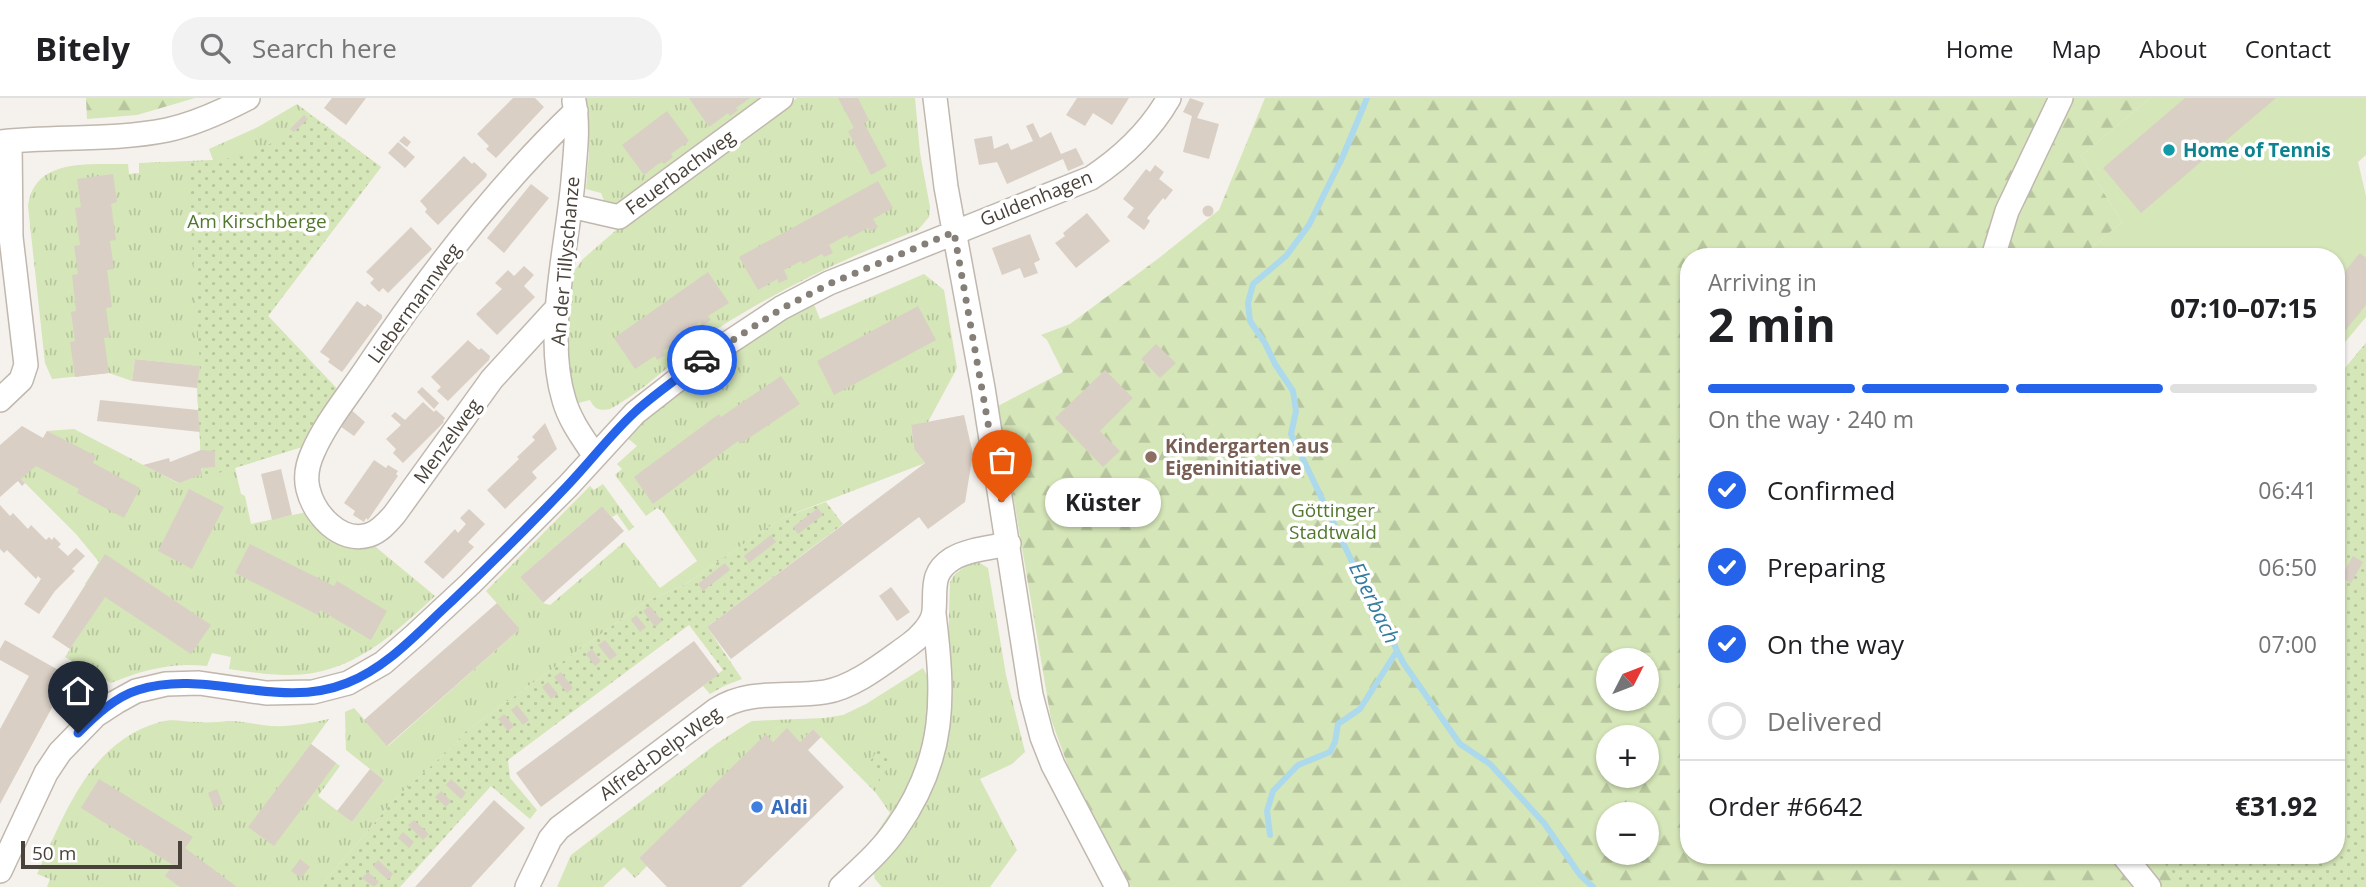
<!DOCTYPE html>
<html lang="en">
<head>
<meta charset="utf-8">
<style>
	:root { --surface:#fff; --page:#f2f2f2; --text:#202124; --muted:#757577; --line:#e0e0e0; --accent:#2563eb }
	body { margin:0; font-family:"Open Sans",sans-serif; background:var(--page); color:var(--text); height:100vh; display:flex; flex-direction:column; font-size:26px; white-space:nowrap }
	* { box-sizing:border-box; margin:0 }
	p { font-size:23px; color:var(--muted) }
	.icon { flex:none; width:38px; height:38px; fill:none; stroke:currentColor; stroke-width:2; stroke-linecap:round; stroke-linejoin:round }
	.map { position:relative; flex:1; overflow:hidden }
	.side { position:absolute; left:1680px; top:150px; width:665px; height:616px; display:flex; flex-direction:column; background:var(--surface); border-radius:28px; box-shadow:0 2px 5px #0004 }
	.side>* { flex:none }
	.needle { width:46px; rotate:48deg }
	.controls { position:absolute; left:1596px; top:550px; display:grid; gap:14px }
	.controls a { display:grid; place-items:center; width:63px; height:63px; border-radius:50%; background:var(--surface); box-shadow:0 2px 5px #0004; font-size:35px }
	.scale { position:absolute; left:21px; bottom:18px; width:161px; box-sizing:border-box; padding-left:7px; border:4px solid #49423a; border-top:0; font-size:19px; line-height:24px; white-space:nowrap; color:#49423a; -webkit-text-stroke:5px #fff; paint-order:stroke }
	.pin { position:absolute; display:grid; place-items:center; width:60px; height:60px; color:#fff; margin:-72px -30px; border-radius:50% 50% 50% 0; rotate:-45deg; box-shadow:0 0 7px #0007 }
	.pin .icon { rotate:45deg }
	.courier { position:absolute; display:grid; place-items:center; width:70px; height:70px; margin:-35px; border:5px solid #2563eb; border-radius:50%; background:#fff; color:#222; box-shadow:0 2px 9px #0007 }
	.bubble { position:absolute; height:49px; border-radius:24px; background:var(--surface); box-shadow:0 2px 5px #0004; font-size:23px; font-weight:700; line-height:49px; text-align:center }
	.head em { font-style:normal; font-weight:700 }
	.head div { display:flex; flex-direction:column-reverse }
	.head { display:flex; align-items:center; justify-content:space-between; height:119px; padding:0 28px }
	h1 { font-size:46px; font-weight:700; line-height:52px }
	.bar { display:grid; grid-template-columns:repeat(4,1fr); gap:10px 7px; align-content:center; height:84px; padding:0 28px }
	.bar i { height:9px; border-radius:5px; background:var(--line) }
	.bar .current { background:var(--accent) }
	.bar p { grid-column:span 4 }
	.line { display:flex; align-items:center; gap:18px; padding:0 28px; border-top:2px solid var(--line) }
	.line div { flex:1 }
	ol { padding:0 28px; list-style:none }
	li { display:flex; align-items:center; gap:21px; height:77px }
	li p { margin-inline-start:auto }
	li .icon { padding:7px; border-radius:50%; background:var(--accent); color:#fff; stroke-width:4 }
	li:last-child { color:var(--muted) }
	li i { width:38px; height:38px; border:4px solid var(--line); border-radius:50% }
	header { display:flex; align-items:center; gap:42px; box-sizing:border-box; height:98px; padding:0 35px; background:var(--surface); border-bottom:2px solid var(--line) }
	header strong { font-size:33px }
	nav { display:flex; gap:38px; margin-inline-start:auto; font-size:24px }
	.search { width:490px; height:63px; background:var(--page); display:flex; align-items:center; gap:18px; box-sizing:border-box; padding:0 24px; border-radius:28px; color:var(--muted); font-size:26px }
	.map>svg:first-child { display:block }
	.grass { fill:url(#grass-tufts) }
	.forest { fill:url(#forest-firs); fill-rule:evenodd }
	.park { fill:url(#park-dots) }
	.pitch { fill:#d5e6b8 }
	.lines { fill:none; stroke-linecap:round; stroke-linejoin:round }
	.stream { stroke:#add9ed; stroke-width:6 }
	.building { fill:#d9cfc5 }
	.street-casing { stroke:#c0b8af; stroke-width:26 }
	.street { stroke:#fff; stroke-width:23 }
	.done { stroke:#857f78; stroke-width:7; stroke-dasharray:0 12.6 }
	.route { stroke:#2563eb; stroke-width:9 }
	.culture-dot { fill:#0f9aa8; stroke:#fff; stroke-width:2.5 }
	.education-dot { fill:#8d6e63; stroke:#fff; stroke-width:2.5 }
	.shop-dot { fill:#3f7fe0; stroke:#fff; stroke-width:2.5 }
	.labels { text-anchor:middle; stroke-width:7; stroke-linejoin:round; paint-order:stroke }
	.culture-label { font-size:19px; font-weight:bold; fill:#0d838f; stroke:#fff; text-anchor:start }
	.street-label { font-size:19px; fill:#49423a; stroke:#fff }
	.park-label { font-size:19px; fill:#52782f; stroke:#fff }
	.education-label { font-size:19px; font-weight:bold; fill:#785e54; stroke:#fff; text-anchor:start }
	.shop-label { font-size:19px; font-weight:bold; fill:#366cbe; stroke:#fff; text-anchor:start }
	.water-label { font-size:21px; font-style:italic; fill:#347ca0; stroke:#fff }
</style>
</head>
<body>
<header>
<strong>Bitely</strong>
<div class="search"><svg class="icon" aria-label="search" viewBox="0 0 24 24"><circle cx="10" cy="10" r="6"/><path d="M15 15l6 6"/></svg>Search here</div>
<nav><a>Home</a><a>Map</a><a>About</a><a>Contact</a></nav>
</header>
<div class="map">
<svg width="2366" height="789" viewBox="0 0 2366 789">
	<defs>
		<pattern id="grass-tufts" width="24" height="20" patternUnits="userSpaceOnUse" patternTransform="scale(1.75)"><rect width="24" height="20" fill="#d5e6b8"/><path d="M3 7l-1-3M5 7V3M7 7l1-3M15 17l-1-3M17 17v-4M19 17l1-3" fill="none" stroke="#b8c69f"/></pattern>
		<pattern id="forest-firs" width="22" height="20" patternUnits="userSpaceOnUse" patternTransform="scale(1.75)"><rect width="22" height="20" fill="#d5e6b8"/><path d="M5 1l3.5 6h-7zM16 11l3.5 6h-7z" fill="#b8c69f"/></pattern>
		<pattern id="park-dots" width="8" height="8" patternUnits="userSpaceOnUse" patternTransform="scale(1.75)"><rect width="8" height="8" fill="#d5e6b8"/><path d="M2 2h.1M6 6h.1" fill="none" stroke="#b8c69f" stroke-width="1.8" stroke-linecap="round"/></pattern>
	</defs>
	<rect width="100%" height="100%" fill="#f5f1ec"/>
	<path class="grass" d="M 583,0 L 764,0 L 620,109 L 605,105 L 601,95 L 586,91 L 589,55 Z
		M 797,0 L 915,0 L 920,55 L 930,109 L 929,119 L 918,132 C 847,159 781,190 717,231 C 680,256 649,290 610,311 C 600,313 595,312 590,302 L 578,305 L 569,280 L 567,253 L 567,228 L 574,173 L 583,161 L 622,127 Z
		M 297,6 L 381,69 L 268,218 L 340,294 L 305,348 L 235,370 L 241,396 L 245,398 L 251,426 L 307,414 L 371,445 L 435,498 C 393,537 350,578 288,577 C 268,577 249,574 229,571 L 231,559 L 212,555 L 207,568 C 173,564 142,572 111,585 L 65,559 L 104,499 L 85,486 L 99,464 L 76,436 L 21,381 L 47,333 L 74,331 L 178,385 L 202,375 L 197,290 L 199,268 L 135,261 L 132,283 L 109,275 L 52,281 L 45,265 L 28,108 C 34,59 91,67 128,66 L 129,76 L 139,75 L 139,65 L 213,62 L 209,51 L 258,29 Z
		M 924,176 L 944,192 L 957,270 L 928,324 L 911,328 L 914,351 L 925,365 L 782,420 L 684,487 L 647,503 L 465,634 L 453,648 L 394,702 L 320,789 L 47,789 L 50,781 L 37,776 C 65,716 89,644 160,624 C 173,620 184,624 197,624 C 208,625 218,624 229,623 C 243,623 257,627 271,628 C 292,629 310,625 329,621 L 311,646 L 340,668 L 318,698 L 352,724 L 384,682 L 346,652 L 345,614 L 354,610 L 388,648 L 520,531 L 486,493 L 590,388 L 594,392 L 603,386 L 634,429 L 629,433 L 617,416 L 612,419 L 602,408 L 520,479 L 543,505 L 550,507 L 624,444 L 660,490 L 697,463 L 662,413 L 657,410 L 646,418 L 615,377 L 622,371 L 617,366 L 637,348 L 625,338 C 678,283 747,241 813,204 L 820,221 Z
		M 970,465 L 980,465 L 988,470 L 1006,577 L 1025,654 L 1012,666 L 980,681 L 1017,752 L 990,789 L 882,789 L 875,781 L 867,749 L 890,715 L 876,695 L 813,631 L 800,644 L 787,631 L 773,644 L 766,637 L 639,760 L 647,768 L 635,780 L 624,769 L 603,789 L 557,789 L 571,757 L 716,646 L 745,627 L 752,623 L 825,620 L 843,617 L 866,606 L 923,570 L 931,585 L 948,550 L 950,484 L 955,476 Z"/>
	<path class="forest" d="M 86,0 L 195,0 L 137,17 L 87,21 Z
		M 1265,0 L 2150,0 L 2081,58 L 2122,124 L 2081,159 L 1689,159 L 1689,758 L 2336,758 L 2336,281 L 2366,245 L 2366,789 L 1131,789 L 1068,668 L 1051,621 L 998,308 L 1063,274 L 1047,242 L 1041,237 L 1070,226 L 1159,160 L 1219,112 ZM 1608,562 L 1647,562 L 1647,600 L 1608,600 ZM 1608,639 L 1647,639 L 1647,677 L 1608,677 ZM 1608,716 L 1647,716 L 1647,754 L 1608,754 Z"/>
	<path class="park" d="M 310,17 L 381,69 L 268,218 L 340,294 L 305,348 L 202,380 L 197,290 L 200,268 L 187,64 C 230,62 256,59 291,32 L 294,34 Z
		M 2366,245 L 2366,789 L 2185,789 L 2158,758 L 2336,758 L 2336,281 Z
		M 826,404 L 843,426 L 707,529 L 742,581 L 724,588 L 710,596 L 703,588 L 723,572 L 689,527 L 508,662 L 510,680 L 537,712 L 530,721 L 491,688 L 400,789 L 320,789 L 394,702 L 453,648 L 465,634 L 647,503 L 684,487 L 782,420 Z
		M 880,648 L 892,660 L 880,684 L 869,665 Z"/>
	<path class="pitch" d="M 2150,0 L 2366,0 L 2366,57 L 2358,64 L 2366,98 L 2366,219 L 2336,255 L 2336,159 L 2081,159 L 2122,124 L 2081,58 Z"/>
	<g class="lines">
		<path class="stream" d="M 1367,0 L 1343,58 L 1309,127 L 1286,158 L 1253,186 L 1248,205 L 1250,223 L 1265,245 L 1275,266 L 1293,293 L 1296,313 L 1291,336 L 1358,476 L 1373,495 L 1397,553 L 1404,566 L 1460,646 L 1490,666 L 1544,725 L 1580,777 L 1593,789
			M 1270,737 L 1267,713 L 1273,693 L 1298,667 L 1330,654 L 1335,644 L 1338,626 L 1360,611 L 1397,553"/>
	</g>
	<path class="building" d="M 332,0 L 366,0 L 346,27 L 324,10 Z
		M 513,0 L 535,0 L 544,9 L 496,60 L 486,51 L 489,48 L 477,36 Z
		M 689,0 L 750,0 L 736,10 L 738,12 L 733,16 L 730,18 L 728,15 L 709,29 Z
		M 838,0 L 858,0 L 869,22 L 864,25 L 887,68 L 871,77 L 848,33 L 854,30 Z
		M 1077,0 L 1129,0 L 1112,27 L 1093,15 L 1085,28 L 1066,17 Z
		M 1190,0 L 1204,5 L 1197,20 L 1219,26 L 1209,61 L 1183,54 L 1192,18 L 1183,14 Z
		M 2185,0 L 2276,0 L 2141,115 L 2103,70 Z
		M 667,13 L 689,43 L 671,56 L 673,59 L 668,63 L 664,66 L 662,63 L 644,77 L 622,47 Z
		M 304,17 L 308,21 L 294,34 L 290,31 Z
		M 1033,25 L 1040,40 L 1051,34 L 1061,56 L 1076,50 L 1084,66 L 1068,73 L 1063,61 L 1007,86 L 997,64 L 979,67 L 974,41 L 992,38 L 994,51 L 1008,45 L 1011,52 L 1033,43 L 1026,28 Z
		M 404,38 L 411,44 L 407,49 L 399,43 Z
		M 398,44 L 415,59 L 405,70 L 388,55 Z
		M 464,58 L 472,66 L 474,64 L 487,76 L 486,79 L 438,127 L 425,114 L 427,111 L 420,103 Z
		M 1155,67 L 1164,74 L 1159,81 L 1173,92 L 1165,102 L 1163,100 L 1147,120 L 1150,123 L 1144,132 L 1127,119 L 1134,110 L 1123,101 L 1146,71 L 1150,74 Z
		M 113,76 L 117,104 L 111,106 L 116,142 L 110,143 L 114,171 L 107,172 L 112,209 L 106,210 L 110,239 L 104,240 L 109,275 L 75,279 L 70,244 L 75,243 L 71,214 L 76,213 L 72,177 L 78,176 L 74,148 L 80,147 L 75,110 L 81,109 L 77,81 Z
		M 878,83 L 893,110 L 873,121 L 878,129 L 870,134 L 868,130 L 849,140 L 847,137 L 829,147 L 833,155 L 824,159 L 822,156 L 803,166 L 801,163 L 784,172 L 788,181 L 779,185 L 777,181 L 758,192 L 739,159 Z
		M 531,86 L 549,100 L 504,155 L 487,140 Z
		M1202.5 113a5.5 5.5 0 1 1 11 0a5.5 5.5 0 1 1-11 0Z
		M 1087,115 L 1110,143 L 1076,170 L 1055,145 L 1065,138 L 1063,135 Z
		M 411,129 L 432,151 L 388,195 L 383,190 L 379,194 L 370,185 L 374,181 L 366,174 Z
		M 1030,136 L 1040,162 L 1034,165 L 1038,175 L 1024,180 L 1020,170 L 1002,177 L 992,150 Z
		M 2360,155 L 2366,160 L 2366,207 L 2336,244 L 2336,198 L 2339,195 L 2336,193 L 2336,184 Z
		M 524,168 L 534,177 L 524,188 L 535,199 L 497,237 L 476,216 L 502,191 L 495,185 L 508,172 L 514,178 Z
		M 708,174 L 729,205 L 708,218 L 711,222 L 703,228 L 700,224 L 681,237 L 683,240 L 663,253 L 665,257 L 657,262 L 655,258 L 635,271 L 614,240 Z
		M 357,203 L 365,209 L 367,206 L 382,217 L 382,220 L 342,274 L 328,264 L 330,261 L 320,254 Z
		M 918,208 L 936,242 L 834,297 L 817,263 Z
		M 468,242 L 479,252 L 481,250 L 490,258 L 489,262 L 448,303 L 437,293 L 441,289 L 431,279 Z
		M 1156,246 L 1176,265 L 1160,280 L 1141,261 Z
		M 135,261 L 200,268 L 197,290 L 132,283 Z
		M 1105,272 L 1133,300 L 1100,333 L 1120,353 L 1103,369 L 1055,320 Z
		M 781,278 L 800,306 L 740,346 L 738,343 L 653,406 L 634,379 L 719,316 L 721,319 Z
		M 422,289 L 439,305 L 434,311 L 417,294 Z
		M 100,302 L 198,312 L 200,334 L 97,323 Z
		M 423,304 L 434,314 L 436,312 L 445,320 L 443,323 L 444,324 L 403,365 L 393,355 L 396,351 L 386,341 L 401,327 L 391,318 L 395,314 L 405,322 Z
		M 349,310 L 365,324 L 354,338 L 337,326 Z
		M 964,317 L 973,356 L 965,404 L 928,431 L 919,419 L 731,561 L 707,529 L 925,365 L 914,351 L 911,327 Z
		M 545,325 L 557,351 L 532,374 L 537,380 L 505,411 L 487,392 L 519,361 L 517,359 L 535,342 L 532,339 Z
		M 22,328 L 43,340 L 47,333 L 96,358 L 93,365 L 140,390 L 124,420 L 77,395 L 79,391 L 36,368 L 21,381 L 25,385 L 22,388 L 18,383 L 0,399 L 0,347 Z
		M 201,352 L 215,353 L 215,369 L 201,370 L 202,376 L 179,385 L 143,367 L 169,360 L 170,364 Z
		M 374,362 L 386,370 L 388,367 L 398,373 L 396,376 L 398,378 L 368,422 L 366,420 L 364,424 L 353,417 L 355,413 L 344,405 Z
		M 281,371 L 292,417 L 272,422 L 261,376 Z
		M 189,391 L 224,409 L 192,471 L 158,453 Z
		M 0,407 L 10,418 L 13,415 L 28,431 L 31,427 L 46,442 L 49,439 L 52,442 L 54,439 L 61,446 L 58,449 L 68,458 L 76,450 L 85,458 L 72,471 L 75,473 L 55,493 L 39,516 L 24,506 L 41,481 L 38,478 L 36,481 L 7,452 L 4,455 L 0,451 Z
		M 602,408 L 624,433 L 543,505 L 520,479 Z
		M 818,410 L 823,417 L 798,436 L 793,429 Z
		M 469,411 L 485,426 L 468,444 L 474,449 L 443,481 L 424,464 L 455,431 L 458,435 L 466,426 L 460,420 Z
		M 771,437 L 776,444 L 749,465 L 744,458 Z
		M 250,446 L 334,488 L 337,483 L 387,513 L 371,542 L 320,512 L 318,517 L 235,475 Z
		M 105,456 L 211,527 L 191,556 L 105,499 L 70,551 L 52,539 Z
		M 2353,458 L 2363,464 L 2351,485 L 2341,479 Z
		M 725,465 L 730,472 L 703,493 L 698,486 Z
		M 891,489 L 910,514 L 897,523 L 879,498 Z
		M 497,505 L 520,531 L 387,648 L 364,622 Z
		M 650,508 L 662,523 L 655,529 L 643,513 Z
		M 636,517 L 646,529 L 640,534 L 631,522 Z
		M 5,542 L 69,578 L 0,706 L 0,631 L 29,578 L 0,562 L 0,551 Z
		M 605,542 L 617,557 L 610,562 L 598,547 Z
		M 694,543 L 719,576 L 541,709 L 516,675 Z
		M 592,551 L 601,563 L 595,568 L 586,556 Z
		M 561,574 L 573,590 L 567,595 L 554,579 Z
		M 548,584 L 558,596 L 551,601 L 542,589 Z
		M 517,607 L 529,622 L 523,627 L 511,612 Z
		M 504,616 L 514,628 L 508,633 L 498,621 Z
		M 787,630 L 800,644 L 813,631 L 821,639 L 808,652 L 844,689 L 741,789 L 667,789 L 639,760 L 766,636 L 773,644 Z
		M 311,646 L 336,665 L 274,748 L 248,729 Z
		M 370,671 L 384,682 L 352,724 L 337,713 Z
		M 99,681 L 193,739 L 185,750 L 237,789 L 180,789 L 165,778 L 173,767 L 81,710 Z
		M 451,681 L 466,695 L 461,701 L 446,687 Z
		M 217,691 L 223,706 L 214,710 L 208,695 Z
		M 441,693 L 451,703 L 446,709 L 435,699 Z
		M 494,702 L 525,730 L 471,789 L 415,789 Z
		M 414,722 L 429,736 L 423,742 L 408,727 Z
		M 403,734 L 414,744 L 409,750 L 398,740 Z
		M 300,761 L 310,769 L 301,780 L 291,773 Z
		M 378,762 L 393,776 L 388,782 L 373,768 Z
		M 368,774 L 379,784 L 374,789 L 362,780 Z"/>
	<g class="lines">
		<defs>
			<path id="street" d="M 935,0 L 946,89 L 983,290 L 1031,597 L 1042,639 L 1053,667 L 1117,789
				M 574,3 C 579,30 575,57 573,83 C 567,151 544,237 564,302 C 570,323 583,340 595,358
				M 0,44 C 56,38 112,43 167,32 C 195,26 223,13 248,0
				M 571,108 L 619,119 L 781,0
				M 1993,159 L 2007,113 L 2061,0
				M 558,209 L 492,281 L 394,417 C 387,425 379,434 369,437 C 340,446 314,416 308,391 C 305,379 308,365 313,354 C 325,326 347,299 364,274 C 426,181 495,90 576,13
				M 0,302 L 21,282 L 26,267 L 11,139 L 10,43
				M 2124,758 L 2149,789
				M 0,773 L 46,675 L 60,654 L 96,617 L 116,604 L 136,593 L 166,586 L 199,585 L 266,595 L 313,594 L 348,585 L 383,565 L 414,538 L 470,486 L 568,388 L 635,315 L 704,261 L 781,210 L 829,185 L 1091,80 C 1123,59 1150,33 1169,0
				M 527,789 L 550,741 L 559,730 L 716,612 C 750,590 787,600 825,594 C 855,589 885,564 909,547 C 919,540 933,526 934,513 C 936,491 930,475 952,461 C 969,451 990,450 1009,446
				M 841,789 C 860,771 882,752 896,731 C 947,659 944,598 934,516"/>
		</defs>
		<use href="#street" class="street-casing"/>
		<use href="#street" class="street"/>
	</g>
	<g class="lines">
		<path class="done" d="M 702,262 L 781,211 L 829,186 L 954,134 L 1002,404"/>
		<path class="route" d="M 78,635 C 95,618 115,599 138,592 C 207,570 278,613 347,585 C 388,569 419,533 451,504 C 490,467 529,428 567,388 C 590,364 611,336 635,314 C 656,295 680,279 702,262"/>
	</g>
	<circle class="culture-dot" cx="2169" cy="52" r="7"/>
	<circle class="education-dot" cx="1151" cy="359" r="7"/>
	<circle class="shop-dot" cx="757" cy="709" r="7"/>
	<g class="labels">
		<g class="culture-label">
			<text x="2183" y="59">Home of Tennis</text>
		</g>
		<g class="street-label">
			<text transform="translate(680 74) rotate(-36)" y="7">Feuerbachweg</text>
			<text transform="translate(1036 100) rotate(-22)" y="7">Guldenhagen</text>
			<text transform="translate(565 163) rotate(-85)" y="7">An der Tillyschanze</text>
			<text transform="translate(414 205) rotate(-54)" y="7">Liebermannweg</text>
			<text transform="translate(447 343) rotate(-54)" y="7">Menzelweg</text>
			<text transform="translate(660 655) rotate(-36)" y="7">Alfred-Delp-Weg</text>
		</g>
		<g class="park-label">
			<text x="257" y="130">Am Kirschberge</text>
			<text x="1333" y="419">Göttinger<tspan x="1333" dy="22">Stadtwald</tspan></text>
		</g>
		<g class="education-label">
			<text x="1165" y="355">Kindergarten aus<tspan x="1165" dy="22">Eigeninitiative</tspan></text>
		</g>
		<g class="shop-label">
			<text x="771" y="716">Aldi</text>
		</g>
		<g class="water-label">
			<text transform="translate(1374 505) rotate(64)" y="7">Eberbach</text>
		</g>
	</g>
</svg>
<div class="controls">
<a><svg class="needle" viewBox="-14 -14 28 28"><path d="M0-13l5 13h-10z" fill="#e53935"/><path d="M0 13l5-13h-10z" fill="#757577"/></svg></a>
<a>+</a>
<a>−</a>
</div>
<div class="scale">50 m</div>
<div class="pin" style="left:1002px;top:404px;background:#ea580c"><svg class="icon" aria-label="bag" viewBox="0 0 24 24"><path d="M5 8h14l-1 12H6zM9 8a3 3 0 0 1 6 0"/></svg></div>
<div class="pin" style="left:78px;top:635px;background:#1f2937"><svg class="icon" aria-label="home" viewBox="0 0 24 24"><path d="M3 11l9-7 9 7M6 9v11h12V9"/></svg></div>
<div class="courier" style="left:702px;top:262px"><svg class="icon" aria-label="car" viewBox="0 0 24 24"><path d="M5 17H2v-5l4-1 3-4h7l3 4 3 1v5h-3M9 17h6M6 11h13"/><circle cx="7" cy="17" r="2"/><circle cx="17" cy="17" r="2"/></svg></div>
<div class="bubble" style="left:1045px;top:380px;width:116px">Küster</div>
<section class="side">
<div class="head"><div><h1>2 min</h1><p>Arriving in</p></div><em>07:10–07:15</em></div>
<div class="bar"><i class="current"></i><i class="current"></i><i class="current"></i><i></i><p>On the way · 240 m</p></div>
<ol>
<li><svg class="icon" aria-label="check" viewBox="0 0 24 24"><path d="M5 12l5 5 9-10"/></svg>Confirmed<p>06:41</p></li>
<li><svg class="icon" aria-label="check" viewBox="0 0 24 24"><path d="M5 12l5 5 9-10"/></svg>Preparing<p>06:50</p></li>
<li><svg class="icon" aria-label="check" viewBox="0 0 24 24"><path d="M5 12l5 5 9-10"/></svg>On the way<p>07:00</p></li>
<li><i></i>Delivered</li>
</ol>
<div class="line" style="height:91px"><div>Order #6642</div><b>€31.92</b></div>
</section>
</div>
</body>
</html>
